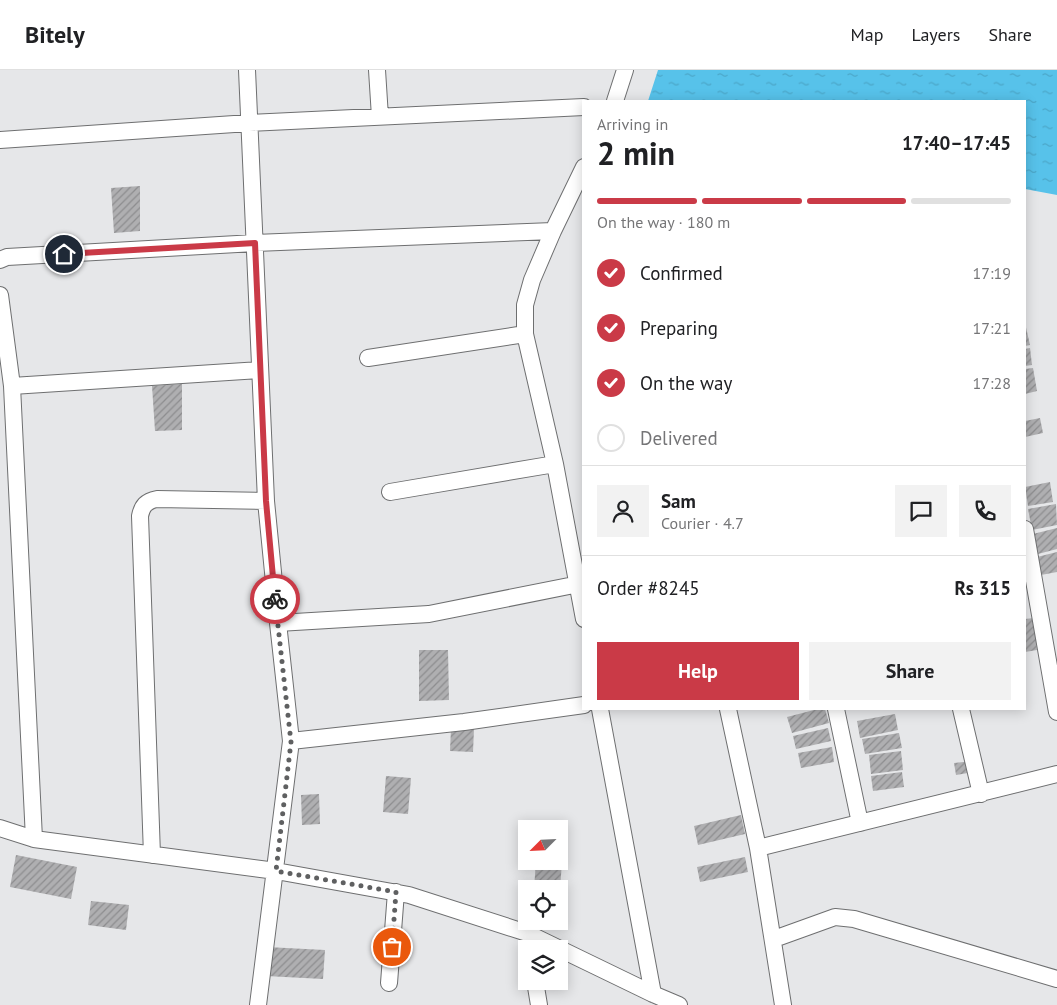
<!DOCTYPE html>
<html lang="en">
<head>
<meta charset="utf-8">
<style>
	:root { --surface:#fff; --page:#f2f2f2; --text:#202124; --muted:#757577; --line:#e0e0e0; --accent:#ca3a47 }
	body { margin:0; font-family:"PT Sans",sans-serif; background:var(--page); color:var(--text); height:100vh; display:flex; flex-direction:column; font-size:19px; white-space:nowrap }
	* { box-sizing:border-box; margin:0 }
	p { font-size:16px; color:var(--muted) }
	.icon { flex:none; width:28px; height:28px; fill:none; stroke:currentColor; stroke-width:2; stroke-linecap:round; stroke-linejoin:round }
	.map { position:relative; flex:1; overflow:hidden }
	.sheet { position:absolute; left:582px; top:30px; width:444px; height:610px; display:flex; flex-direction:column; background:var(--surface); border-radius:0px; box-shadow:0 2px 12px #0003 }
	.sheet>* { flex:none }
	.needle { width:32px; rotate:246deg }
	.fabs { position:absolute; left:518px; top:750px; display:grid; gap:10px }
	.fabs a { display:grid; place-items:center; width:50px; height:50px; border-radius:0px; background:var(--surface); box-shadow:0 2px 12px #0003; font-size:25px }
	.pin { position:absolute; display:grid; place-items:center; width:42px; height:42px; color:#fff; margin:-21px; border:2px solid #fff; border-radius:50%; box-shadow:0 1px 5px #0007 }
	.courier { position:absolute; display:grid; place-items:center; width:50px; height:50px; margin:-25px; border:4px solid #ca3a47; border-radius:50%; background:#fff; color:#222; box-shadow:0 1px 6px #0007 }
	.head em { font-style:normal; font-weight:700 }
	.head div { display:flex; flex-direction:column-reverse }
	.head { display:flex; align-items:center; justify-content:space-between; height:85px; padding:0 15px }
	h1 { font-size:32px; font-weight:700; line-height:38px }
	.bar { display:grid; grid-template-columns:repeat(4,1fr); gap:8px 5px; align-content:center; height:60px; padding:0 15px }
	.bar i { height:6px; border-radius:4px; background:var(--line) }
	.bar .selected { background:var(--accent) }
	.bar p { grid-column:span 4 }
	.line { display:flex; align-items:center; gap:12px; padding:0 15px; border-top:1px solid var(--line) }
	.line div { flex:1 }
	.round { display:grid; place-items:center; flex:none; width:52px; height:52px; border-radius:0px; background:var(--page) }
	ol { padding:0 15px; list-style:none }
	li { display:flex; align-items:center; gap:15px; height:55px }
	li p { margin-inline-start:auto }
	li .icon { padding:5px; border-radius:50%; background:var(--accent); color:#fff; stroke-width:4 }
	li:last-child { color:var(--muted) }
	li i { width:28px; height:28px; border:2px solid var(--line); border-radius:50% }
	.cta { display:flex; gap:10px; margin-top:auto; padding:10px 15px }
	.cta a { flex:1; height:58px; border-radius:0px; background:var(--accent); color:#fff; font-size:20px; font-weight:700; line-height:58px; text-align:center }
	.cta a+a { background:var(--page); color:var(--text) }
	header { display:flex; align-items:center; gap:30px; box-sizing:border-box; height:70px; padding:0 25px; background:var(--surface); border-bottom:1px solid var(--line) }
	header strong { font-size:24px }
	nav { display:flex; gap:28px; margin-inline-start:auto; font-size:18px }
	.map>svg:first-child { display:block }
	.water { fill:url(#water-ripples) }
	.building { fill:url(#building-hatch) }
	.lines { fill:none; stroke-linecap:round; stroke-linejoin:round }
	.street-casing { stroke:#6e6f70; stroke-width:18 }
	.street { stroke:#fff; stroke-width:16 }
	.done { stroke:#5f6061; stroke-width:5; stroke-dasharray:0 9 }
	.route { stroke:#ca3a47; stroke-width:6 }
</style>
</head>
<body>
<header>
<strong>Bitely</strong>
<nav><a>Map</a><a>Layers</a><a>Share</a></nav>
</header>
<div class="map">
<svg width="1057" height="935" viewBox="0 0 1057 935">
	<defs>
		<pattern id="water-ripples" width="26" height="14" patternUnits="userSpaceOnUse" patternTransform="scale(1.25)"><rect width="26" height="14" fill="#57c2ea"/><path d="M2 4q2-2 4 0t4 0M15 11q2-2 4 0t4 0" fill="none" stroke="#4ba6c8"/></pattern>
		<pattern id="building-hatch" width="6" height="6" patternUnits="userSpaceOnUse" patternTransform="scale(1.25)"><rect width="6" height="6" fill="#afafb1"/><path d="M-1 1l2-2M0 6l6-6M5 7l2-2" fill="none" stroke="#8d8d8f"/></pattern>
	</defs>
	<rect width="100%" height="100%" fill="#e6e7e9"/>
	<path class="water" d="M 658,0 L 1057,0 L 1057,125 L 1025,119 L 1025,31 L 648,31 Z"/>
	<path class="building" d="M 140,116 L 140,161 L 114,163 L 111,118 Z
		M 1025,253 L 1030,275 L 1025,276 Z
		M 1030,278 L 1032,295 L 1025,296 L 1025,279 Z
		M 1033,298 L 1037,321 L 1025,324 L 1025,299 Z
		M 182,314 L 182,360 L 155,361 L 152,316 Z
		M 1040,348 L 1043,363 L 1025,367 L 1025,351 Z
		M 1050,412 L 1053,432 L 1028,436 L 1025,417 Z
		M 1056,434 L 1057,455 L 1032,460 L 1028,439 Z
		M 1057,458 L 1057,479 L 1038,484 L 1033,464 Z
		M 1057,482 L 1057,502 L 1041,505 L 1037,487 Z
		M 1034,548 L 1037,580 L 1025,582 L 1025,549 Z
		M 419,580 L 448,580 L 449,630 L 419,631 Z
		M 818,639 L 825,639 L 829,653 L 792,663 L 787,647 Z
		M 895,644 L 898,660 L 860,668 L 857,651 Z
		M 451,658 L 474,659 L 473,682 L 450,681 Z
		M 828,658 L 831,671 L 796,679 L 793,666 Z
		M 899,663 L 902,678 L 865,684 L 862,669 Z
		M 832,677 L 834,692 L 801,698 L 798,683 Z
		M 901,681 L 903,700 L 871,704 L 869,685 Z
		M 973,691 L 974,702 L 956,705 L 954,693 Z
		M 902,702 L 904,717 L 873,721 L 871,706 Z
		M 386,706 L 411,708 L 408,744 L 383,742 Z
		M 319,724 L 320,754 L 302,755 L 301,725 Z
		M 741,745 L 745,764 L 698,775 L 694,756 Z
		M 559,778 L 563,778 L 560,819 L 534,819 L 536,791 L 559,791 Z
		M 16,785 L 77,797 L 71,829 L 10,817 Z
		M 745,787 L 748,802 L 700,812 L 697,797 Z
		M 91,831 L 129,835 L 126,860 L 88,855 Z
		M 267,877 L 325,880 L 323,909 L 266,906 Z"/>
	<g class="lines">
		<defs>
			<path id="street" d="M 247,0 L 266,431 L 278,553 L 291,671 L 258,935
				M 377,0 L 380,47
				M 615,31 L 625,0
				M 0,70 L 249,53 L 584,37
				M 584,97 L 553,161 L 532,210 L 525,235 L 525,264 L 555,394 L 584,549
				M 0,190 L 7,187 L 255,173 L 553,161
				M 0,225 L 12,316 L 34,769
				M 368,288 L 525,264
				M 12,316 L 260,300
				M 390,422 L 555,394
				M 1025,459 L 1057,642
				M 278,553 L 429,544 L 584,513
				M 600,639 L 653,924
				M 728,639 L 758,778 L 783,935
				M 836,639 L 860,753
				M 961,639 L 981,724
				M 291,671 L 464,652 L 584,635
				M 0,758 L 34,769 L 276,801 L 409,825 L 527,863 L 653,924 L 679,935
				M 758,778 L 1057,704
				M 152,785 L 140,446 C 142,436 146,431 157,429 L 266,431
				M 774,869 L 835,847 L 854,849 L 1057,909
				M 535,911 L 539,935
				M 389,913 L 396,822"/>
		</defs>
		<use href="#street" class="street-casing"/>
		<use href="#street" class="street"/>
	</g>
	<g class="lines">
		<path class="done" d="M 275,529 L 291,672 L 276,801 L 396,822 L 392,877"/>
		<path class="route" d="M 64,184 L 255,173 L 266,431 L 275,529"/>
	</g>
</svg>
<div class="fabs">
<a><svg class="needle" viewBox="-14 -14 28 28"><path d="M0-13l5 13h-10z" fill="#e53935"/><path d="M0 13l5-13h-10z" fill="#757577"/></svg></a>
<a><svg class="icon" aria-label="locate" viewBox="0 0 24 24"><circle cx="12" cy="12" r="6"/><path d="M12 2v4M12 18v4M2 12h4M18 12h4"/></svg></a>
<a><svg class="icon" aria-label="layers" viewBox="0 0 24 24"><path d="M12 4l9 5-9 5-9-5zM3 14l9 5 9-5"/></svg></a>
</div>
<div class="pin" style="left:392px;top:877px;background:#ea580c"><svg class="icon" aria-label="bag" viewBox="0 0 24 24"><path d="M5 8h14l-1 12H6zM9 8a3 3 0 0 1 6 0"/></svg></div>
<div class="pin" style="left:64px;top:184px;background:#1f2937"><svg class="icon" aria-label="home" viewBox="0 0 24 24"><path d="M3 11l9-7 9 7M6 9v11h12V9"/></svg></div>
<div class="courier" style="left:275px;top:529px"><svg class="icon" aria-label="bike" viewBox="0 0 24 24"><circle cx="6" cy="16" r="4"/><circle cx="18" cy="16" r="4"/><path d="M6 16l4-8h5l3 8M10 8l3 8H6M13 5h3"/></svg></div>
<section class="sheet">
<div class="head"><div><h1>2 min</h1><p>Arriving in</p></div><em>17:40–17:45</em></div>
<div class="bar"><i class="selected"></i><i class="selected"></i><i class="selected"></i><i></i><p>On the way · 180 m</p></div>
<ol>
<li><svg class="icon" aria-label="check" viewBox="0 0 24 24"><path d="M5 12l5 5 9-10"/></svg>Confirmed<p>17:19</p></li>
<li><svg class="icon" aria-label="check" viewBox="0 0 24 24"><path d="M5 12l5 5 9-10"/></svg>Preparing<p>17:21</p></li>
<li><svg class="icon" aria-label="check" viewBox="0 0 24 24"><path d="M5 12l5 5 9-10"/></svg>On the way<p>17:28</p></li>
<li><i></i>Delivered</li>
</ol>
<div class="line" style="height:90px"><a class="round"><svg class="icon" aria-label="person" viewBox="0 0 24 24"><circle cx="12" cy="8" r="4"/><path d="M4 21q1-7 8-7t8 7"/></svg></a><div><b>Sam</b><p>Courier · 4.7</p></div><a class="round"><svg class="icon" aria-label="chat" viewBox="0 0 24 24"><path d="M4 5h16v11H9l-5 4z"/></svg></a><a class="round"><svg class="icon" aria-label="phone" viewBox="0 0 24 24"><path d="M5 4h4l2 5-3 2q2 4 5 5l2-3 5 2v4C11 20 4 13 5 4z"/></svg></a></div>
<div class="line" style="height:65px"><div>Order #8245</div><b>Rs 315</b></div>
<div class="cta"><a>Help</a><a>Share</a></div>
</section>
</div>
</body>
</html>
